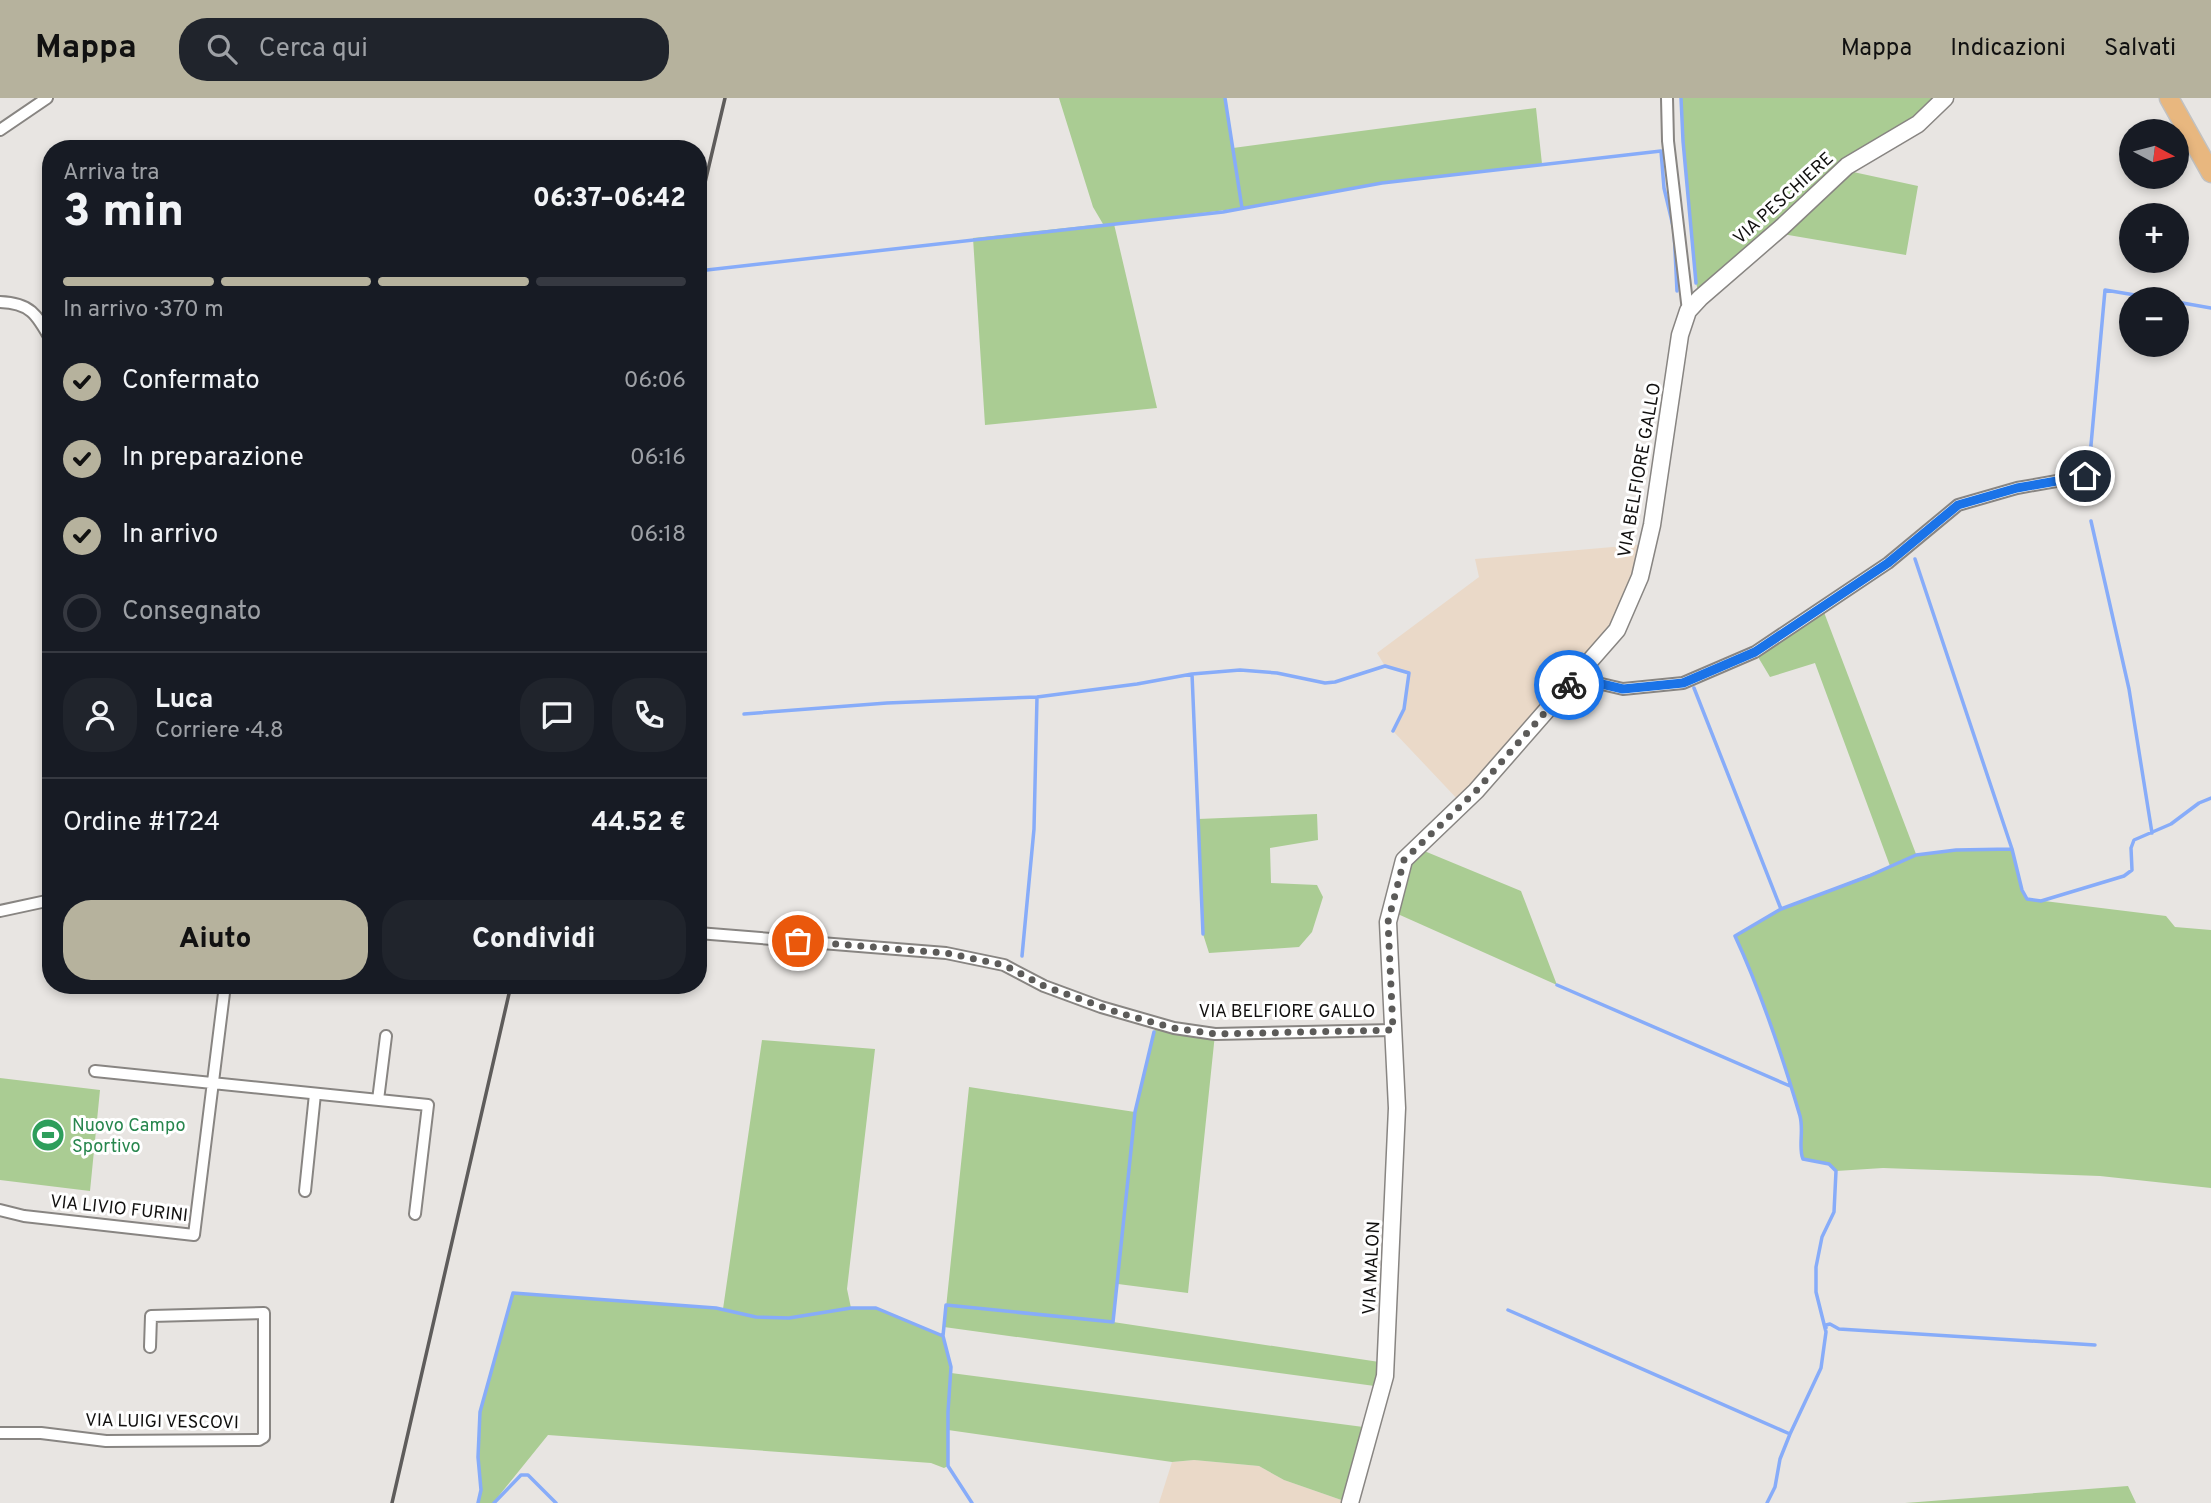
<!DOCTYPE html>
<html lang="it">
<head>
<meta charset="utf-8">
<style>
	:root { --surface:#171b24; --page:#20242c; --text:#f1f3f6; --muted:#9ea1a6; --line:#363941; --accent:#b6b29d }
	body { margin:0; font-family:Overpass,sans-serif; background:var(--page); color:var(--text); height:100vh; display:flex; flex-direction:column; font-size:26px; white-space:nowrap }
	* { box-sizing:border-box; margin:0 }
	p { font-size:23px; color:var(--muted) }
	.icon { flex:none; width:38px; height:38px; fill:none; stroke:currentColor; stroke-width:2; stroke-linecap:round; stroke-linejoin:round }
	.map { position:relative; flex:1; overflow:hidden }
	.side { position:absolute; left:42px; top:42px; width:665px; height:854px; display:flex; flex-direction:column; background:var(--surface); border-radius:28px; box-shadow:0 4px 10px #0003 }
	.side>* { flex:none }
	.needle { width:46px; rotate:97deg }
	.tools { position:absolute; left:2119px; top:21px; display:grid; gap:14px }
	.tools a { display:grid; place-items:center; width:70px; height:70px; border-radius:50%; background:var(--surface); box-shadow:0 4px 10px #0003; font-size:35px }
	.pin { position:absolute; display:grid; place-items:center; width:60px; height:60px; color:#fff; margin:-30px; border:4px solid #fff; border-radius:50%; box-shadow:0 2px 7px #0007 }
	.courier { position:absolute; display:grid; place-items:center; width:70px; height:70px; margin:-35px; border:5px solid #1a73e8; border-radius:50%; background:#fff; color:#222; box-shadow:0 2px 9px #0007 }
	.headline em { font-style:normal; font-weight:800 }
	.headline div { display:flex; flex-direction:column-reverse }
	.headline { display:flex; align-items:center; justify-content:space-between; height:119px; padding:0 21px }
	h1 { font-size:46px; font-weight:800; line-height:52px }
	.bar { display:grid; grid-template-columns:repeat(4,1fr); gap:10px 7px; align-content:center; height:84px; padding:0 21px }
	.bar i { height:9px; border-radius:5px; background:var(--line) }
	.bar .on { background:var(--accent) }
	.bar p { grid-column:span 4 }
	.line { display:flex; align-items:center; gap:18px; padding:0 21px; border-top:2px solid var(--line) }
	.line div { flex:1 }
	.round { display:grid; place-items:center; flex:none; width:74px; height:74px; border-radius:28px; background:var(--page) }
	ol { padding:0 21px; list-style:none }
	li { display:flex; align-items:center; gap:21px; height:77px }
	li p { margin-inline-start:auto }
	li .icon { padding:7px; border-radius:50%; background:var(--accent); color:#111; stroke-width:4 }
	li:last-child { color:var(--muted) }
	li i { width:38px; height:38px; border:4px solid var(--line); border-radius:50% }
	.button { display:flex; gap:14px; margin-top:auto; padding:14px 21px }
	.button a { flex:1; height:80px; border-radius:28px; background:var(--accent); color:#111; font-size:28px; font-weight:800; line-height:80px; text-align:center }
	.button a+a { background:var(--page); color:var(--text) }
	header { display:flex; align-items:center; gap:42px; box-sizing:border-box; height:98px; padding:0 35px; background:var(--accent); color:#111 }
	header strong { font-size:33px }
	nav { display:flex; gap:38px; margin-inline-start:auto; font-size:24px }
	.search { width:490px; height:63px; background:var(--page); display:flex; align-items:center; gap:18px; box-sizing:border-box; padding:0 24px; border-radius:28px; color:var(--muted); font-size:26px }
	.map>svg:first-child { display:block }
	.industrial { fill:#ead9c8 }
	.green { fill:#aacc93 }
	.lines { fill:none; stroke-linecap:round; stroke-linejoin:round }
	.stream { stroke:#87acf9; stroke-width:3.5 }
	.street-casing { stroke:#888582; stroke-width:14 }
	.secondary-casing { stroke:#888582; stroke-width:19 }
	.primary-casing { stroke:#c1c1c1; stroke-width:21 }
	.street { stroke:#fff; stroke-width:10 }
	.secondary { stroke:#fff; stroke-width:16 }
	.primary { stroke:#e8b77f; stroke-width:18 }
	.rail { stroke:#5e5c5b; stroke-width:3.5 }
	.done { stroke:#5c5b59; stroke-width:7; stroke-dasharray:0 12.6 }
	.route { stroke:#1a73e8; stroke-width:9 }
	.labels { text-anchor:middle; stroke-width:6; stroke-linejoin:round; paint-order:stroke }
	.street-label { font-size:18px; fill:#11100f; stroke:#fff }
	.leisure-label { font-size:18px; fill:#27864d; stroke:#fff; text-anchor:start }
</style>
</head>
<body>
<header>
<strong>Mappa</strong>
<div class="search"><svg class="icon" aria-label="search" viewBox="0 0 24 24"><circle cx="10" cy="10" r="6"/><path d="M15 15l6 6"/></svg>Cerca qui</div>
<nav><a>Mappa</a><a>Indicazioni</a><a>Salvati</a></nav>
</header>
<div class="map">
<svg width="2211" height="1405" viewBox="0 0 2211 1405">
	<rect width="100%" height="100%" fill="#e8e5e2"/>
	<path class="industrial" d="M 1647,446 L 1617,532 L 1462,706 L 1393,633 L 1404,611 L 1409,575 L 1385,568 L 1377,555 L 1479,479 L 1475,461 Z
		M 1194,1362 L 1259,1368 L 1284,1382 L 1350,1405 L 1159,1405 L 1172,1364 Z"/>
	<path class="green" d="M 1059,0 L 1225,0 L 1233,50 L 1536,10 L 1542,66 L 1382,85 L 1242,110 L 1114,126 L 1157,310 L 985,327 L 973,140 L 1103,126 L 1093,109 Z
		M 1681,0 L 1945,0 L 1844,72 L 1918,88 L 1906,157 L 1776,135 L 1700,200 L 1696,185 L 1683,43 Z
		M 1822,509 L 1916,756 L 1956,752 L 2012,751 L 2022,792 L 2027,801 L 2166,818 L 2175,829 L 2211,832 L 2211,1090 L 2100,1078 L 1883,1070 L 1836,1073 L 1829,1066 L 1803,1061 C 1798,1050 1804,1033 1800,1018 C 1782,957 1762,896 1735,838 L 1781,811 L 1890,768 L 1815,565 L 1770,579 L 1755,554 Z
		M 1317,716 L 1318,742 L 1270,750 L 1271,785 L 1317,787 L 1323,799 L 1312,834 L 1299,849 L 1209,855 L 1203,836 L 1198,721 Z
		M 1417,750 L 1521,793 L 1557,887 L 1391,813 Z
		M 1156,926 L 1215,936 L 1188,1195 L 1118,1186 L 1113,1224 L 1386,1265 L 1382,1289 L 944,1229 L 969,989 L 1135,1014 Z
		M 762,942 L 875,951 L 847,1191 L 851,1210 L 876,1210 L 943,1238 L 951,1275 L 1371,1330 L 1350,1405 L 1284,1382 L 1259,1368 L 1194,1362 L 1172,1364 L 948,1332 L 948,1368 L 944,1370 L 931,1365 L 548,1337 L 493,1405 L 478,1405 L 481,1392 L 478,1359 L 480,1314 L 513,1195 L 723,1211 Z
		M 0,980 L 100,992 L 90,1093 L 0,1082 Z
		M 2128,1388 L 2136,1405 L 1905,1405 Z"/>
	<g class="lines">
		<path class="stream" d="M 1225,0 L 1242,110
			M 1681,0 L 1683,43 L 1696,185
			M 698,173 L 1223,114 L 1382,85 L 1661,53 L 1664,90 L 1674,132 L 1677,193
			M 2177,204 L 2211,210
			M 2089,369 L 2105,192 L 2159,201
			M 2091,423 L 2129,591 L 2152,735
			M 1915,461 L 2012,751
			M 1192,576 L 1203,836
			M 1694,590 L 1781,811
			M 744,616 L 887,605 L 1037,599 L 1137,586 L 1192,576 L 1240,572 L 1277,575 L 1325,585 L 1335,584 L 1385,568 L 1409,575 L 1404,611 L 1393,633
			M 1022,858 L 1034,731 L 1037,599
			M 1557,887 L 1790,988
			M 1508,1212 L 1790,1336
			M 1826,1230 L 1826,1227 L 1830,1226 L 1839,1231 L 2095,1247
			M 943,1238 L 946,1207 L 1113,1224 L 1135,1014 L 1154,934
			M 478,1405 L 481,1392 L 478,1359 L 480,1314 L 513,1195 L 716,1210 L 756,1219 L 789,1220 L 851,1210 L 876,1210 L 943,1238 L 951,1269 L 948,1314 L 948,1368 L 972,1405
			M 494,1405 L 521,1377 L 528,1377 L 556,1405
			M 1767,1405 L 1775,1389 L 1780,1361 L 1790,1336 L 1821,1270 L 1826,1234 L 1816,1194 L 1816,1169 L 1822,1139 L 1834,1114 L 1836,1073 L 1829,1066 L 1803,1061 C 1798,1050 1804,1033 1800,1018 C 1782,957 1762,896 1735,838 L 1781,811 L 1869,778 L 1916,757 L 1956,752 L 2012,751 L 2022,792 L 2027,801 L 2041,803 L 2124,778 L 2132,772 L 2131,750 L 2134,742 L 2171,726 L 2199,705 L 2211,700"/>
		<defs>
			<path id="street" d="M 1667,0 L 1668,43 L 1688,213
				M 0,32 L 47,0
				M 0,204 C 31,205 37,217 51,242
				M 1576,580 L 1623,591 L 1683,585 L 1755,554 L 1888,465 L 1958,407 L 2017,390 L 2085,378
				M 0,813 L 51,802
				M 698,835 L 946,855 L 1004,867 L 1044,888 L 1101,909 L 1174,930 L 1215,936 L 1393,932
				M 95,973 L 428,1007 L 415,1116
				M 378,1002 L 386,938
				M 305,1093 L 315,996
				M 0,1112 L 24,1118 L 194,1137 L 225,887
				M 0,1335 L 41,1335 L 106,1343 L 259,1342 L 264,1339 L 264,1215 L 151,1218 L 150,1249"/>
			<path id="secondary" d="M 1350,1405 L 1385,1278 L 1397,1010 L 1388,824 L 1404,762 L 1476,693 L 1617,532 L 1640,479 L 1652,427 L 1680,237 L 1688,213 L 1700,200 L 1782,129 L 1847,68 L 1918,26 L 1945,0"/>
			<path id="primary" d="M 2169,0 L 2211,75"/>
		</defs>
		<use href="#street" class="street-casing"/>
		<use href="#secondary" class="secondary-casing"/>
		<use href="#primary" class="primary-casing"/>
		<use href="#street" class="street"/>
		<use href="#secondary" class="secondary"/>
		<use href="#primary" class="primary"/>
		<path class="rail" d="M 698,114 L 725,0
			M 392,1405 L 511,887"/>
	</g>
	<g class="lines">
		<path class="done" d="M 798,843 L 946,855 L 1004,867 L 1044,888 L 1119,915 L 1174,930 L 1215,936 L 1393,932 L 1388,824 L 1404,762 L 1476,693 L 1569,587"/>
		<path class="route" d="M 1569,587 L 1576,580 L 1623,591 L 1683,585 L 1755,554 L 1888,465 L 1958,407 L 2017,390 L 2085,378"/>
	</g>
	<defs>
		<symbol id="stadium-disc" viewBox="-11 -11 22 22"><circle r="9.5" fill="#2e9e5b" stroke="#fff"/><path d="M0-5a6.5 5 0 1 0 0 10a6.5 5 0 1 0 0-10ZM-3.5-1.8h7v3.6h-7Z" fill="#fff"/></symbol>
	</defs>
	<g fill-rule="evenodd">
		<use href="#stadium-disc" x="29" y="1018" width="38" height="38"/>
	</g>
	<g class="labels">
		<g class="street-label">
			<text transform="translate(1783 100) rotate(-42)" y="6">VIA PESCHIERE</text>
			<text transform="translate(1639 372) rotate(-80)" y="6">VIA BELFIORE GALLO</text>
			<text x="1287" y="919">VIA BELFIORE GALLO</text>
			<text transform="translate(119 1110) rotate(6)" y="6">VIA LIVIO FURINI</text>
			<text transform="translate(1371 1170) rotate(-87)" y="6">VIA MALON</text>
			<text transform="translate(162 1323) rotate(1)" y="6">VIA LUIGI VESCOVI</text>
		</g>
		<g class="leisure-label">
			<text x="72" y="1033">Nuovo Campo<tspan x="72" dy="21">Sportivo</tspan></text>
		</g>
	</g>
</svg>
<div class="tools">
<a><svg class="needle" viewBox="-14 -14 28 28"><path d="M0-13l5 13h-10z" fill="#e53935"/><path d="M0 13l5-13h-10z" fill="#9ea1a6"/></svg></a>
<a>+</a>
<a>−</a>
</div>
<div class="pin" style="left:798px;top:843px;background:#ea580c"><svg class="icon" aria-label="bag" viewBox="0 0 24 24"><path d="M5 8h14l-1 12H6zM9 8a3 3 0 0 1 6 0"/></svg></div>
<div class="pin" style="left:2085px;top:378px;background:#1f2937"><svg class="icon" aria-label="home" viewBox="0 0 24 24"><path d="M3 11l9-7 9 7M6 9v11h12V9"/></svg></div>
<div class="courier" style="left:1569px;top:587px"><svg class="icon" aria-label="bike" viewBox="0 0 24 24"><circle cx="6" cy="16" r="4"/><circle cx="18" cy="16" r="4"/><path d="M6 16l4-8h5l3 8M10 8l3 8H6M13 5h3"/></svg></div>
<section class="side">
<div class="headline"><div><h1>3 min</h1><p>Arriva tra</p></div><em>06:37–06:42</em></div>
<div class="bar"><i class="on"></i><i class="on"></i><i class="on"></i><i></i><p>In arrivo · 370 m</p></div>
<ol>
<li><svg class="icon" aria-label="check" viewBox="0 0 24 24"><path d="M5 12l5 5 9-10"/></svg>Confermato<p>06:06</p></li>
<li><svg class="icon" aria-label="check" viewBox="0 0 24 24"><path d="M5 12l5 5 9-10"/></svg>In preparazione<p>06:16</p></li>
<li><svg class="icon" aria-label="check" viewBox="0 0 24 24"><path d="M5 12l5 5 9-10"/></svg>In arrivo<p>06:18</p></li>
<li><i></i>Consegnato</li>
</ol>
<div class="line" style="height:126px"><a class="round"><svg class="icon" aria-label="person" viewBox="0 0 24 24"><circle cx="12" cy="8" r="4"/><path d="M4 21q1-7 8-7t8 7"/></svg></a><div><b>Luca</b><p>Corriere · 4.8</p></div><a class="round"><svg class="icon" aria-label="chat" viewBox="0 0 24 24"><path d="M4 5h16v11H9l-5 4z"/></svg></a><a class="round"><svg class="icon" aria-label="phone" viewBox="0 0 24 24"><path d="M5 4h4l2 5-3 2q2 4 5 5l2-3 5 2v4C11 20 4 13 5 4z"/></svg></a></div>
<div class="line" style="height:91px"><div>Ordine #1724</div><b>44.52 €</b></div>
<div class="button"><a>Aiuto</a><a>Condividi</a></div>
</section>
</div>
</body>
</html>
